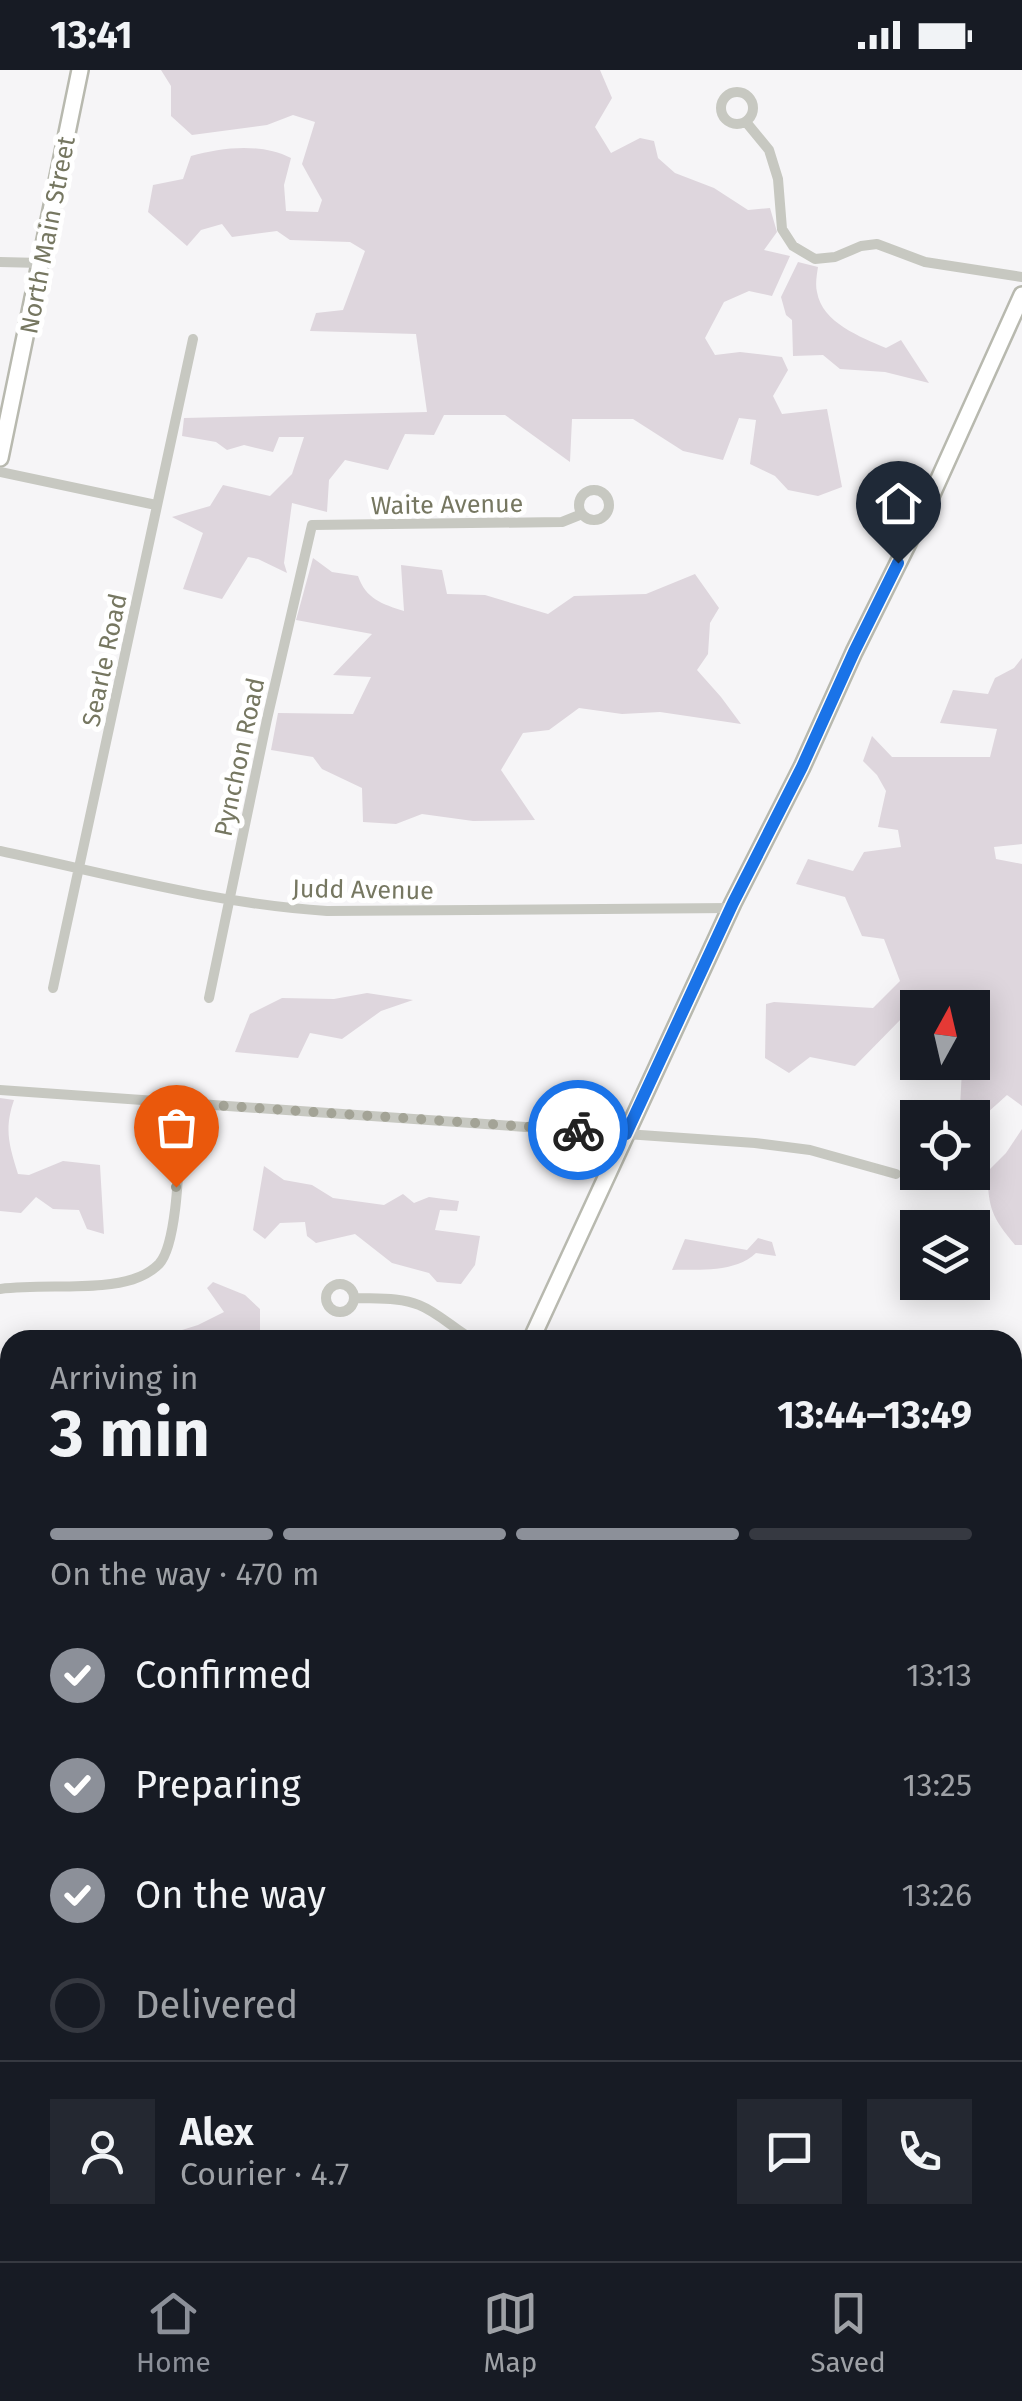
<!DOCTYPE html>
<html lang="en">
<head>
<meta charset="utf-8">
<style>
	:root { --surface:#171b24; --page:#242831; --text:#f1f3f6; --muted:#9ea1a6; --line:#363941; --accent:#8c9099 }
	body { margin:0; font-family:"Fira Sans",sans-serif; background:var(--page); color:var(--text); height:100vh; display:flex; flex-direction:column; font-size:38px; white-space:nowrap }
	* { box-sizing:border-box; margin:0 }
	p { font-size:32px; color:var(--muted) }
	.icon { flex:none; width:55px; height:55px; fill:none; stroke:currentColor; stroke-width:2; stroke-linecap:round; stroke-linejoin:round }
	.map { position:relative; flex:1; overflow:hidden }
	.panel { position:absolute; left:0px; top:1260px; width:1022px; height:932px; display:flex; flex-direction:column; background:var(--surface); border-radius:30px 30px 0 0; box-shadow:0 5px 25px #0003 }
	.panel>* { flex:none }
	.needle { width:65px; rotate:8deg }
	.buttons { position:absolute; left:900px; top:920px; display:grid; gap:20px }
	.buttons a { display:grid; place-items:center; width:90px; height:90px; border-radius:0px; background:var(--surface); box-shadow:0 5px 25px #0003; font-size:50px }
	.pin { position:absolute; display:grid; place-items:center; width:85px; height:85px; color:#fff; margin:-102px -42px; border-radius:50% 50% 50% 0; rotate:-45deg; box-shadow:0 0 10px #0007 }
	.pin .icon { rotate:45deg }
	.courier { position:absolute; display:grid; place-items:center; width:100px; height:100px; margin:-50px; border:8px solid #1a73e8; border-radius:50%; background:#fff; color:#222; box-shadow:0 2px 12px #0007 }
	.overview em { font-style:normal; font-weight:700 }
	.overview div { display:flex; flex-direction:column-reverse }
	.overview { display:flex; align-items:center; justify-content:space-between; height:170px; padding:0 50px }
	h1 { font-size:65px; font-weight:700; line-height:75px }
	.bar { display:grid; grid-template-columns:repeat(4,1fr); gap:15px 10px; align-content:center; height:120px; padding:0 50px }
	.bar i { height:12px; border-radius:8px; background:var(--line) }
	.bar .current { background:var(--accent) }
	.bar p { grid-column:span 4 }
	.line { display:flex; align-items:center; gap:25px; padding:0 50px; border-top:2px solid var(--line) }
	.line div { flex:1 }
	.round { display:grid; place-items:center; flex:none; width:105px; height:105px; border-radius:0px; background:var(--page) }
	ol { padding:0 50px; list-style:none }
	li { display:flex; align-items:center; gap:30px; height:110px }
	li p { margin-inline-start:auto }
	li .icon { padding:10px; border-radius:50%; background:var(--accent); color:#fff; stroke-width:4 }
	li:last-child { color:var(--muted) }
	li i { width:55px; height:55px; border:5px solid var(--line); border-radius:50% }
	.status { display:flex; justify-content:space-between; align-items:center; height:70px; padding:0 50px; background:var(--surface); direction:ltr }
	.status svg { height:28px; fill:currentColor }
	.tab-bar { display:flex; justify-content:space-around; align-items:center; height:140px; border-top:2px solid var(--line); background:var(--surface); font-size:28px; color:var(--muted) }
	.tab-bar a { display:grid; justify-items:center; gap:5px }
	.tab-bar .current { color:var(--accent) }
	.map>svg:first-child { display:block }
	.green { fill:#ded6dd }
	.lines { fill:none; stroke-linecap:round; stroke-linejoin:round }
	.secondary-casing { stroke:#b8b9af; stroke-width:20 }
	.primary-casing { stroke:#b8b8b1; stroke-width:20 }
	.street { stroke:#c7c8c1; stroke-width:10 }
	.secondary { stroke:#fff; stroke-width:15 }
	.primary { stroke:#fff; stroke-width:15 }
	.done { stroke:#a3a396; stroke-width:10; stroke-dasharray:0 18 }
	.route { stroke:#1a73e8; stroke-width:12 }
	.labels { text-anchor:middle; stroke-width:10; stroke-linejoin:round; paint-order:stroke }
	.street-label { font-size:25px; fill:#767761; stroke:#fff }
</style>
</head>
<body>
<div class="status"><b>13:41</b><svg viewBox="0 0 49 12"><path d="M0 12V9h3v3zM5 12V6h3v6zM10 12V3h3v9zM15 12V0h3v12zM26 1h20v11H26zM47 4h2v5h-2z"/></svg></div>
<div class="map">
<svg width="1022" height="2191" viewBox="0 0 1022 2191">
	<rect width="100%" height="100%" fill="#f6f5f7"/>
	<path class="green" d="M 161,0 L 600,0 L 612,28 L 595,57 L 611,83 L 640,68 L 654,71 L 658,88 L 675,103 L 714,118 L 748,140 L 770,138 L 777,162 L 764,180 L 790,186 L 772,226 L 749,221 L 724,232 L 705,268 L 715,285 L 740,282 L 782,287 L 788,300 L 773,326 L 782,344 L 827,339 L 842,417 L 818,426 L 788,420 L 775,406 L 750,394 L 756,350 L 739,348 L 723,390 L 683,381 L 633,349 L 572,349 L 570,392 L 505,345 L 444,345 L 434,365 L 405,364 L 388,400 L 345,390 L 329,410 L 327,442 L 292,433 L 284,493 L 287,503 L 258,489 L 248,487 L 222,529 L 183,519 L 203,463 L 172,447 L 210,436 L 223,415 L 270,426 L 292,404 L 304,367 L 279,367 L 273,382 L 244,375 L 227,380 L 216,372 L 182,366 L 184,348 L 427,342 L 416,264 L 310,261 L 316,243 L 343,240 L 365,181 L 350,172 L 290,170 L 277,161 L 232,167 L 222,154 L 201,160 L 187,176 L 148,142 L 153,115 L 183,109 L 191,86 C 224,77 260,73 291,88 L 284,115 L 286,141 L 318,142 L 322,130 L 302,94 L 315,52 L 293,45 L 267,55 L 192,65 L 171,46 L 171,16 Z
		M 798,192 L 818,197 C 817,204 815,214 817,222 C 822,253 861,267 886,278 L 901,270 L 929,313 L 885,302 L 840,299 L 823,285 L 793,286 L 792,250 L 786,245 L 781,227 Z
		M 313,488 L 332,502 L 358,506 C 366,529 382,534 404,541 L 401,495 L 442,500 L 447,524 L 485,525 L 548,544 L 574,526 L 646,524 L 695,504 L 719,538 L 710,553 L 708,584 L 697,600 L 721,627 L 741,654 L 660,642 L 622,644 L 579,638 L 549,660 L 523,663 L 501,700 L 535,750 L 473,751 L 422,744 L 396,754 L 363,752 L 362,718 L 322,699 L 313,687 L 271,680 L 278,643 L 353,644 L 371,607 L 333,605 L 372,564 L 296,550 Z
		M 1022,588 L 1022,774 L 994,777 L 996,789 L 1022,794 L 1022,1036 L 1007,1025 L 986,1044 L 960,1038 L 962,999 L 959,993 L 972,992 L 972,938 L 918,938 L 917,951 L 905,945 L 855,996 L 810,987 L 789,1003 L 765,988 L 766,934 L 774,932 L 873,938 L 900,911 L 884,869 L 862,866 L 845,827 L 796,814 L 808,789 L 853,801 L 864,782 L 901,777 L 898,760 L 878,757 L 886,721 L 877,705 L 863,691 L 872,666 L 892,687 L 990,687 L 997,659 L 940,653 L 953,620 L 988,624 L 995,608 L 1014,598 Z
		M 367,923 L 413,930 L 381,941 L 342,969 L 310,963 L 298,988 L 235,982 L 250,944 L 282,928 L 334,929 Z
		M 0,1028 L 14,1030 C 4,1059 9,1075 18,1104 L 29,1105 L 63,1091 L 100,1095 L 104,1164 L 87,1159 L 79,1140 L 53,1139 L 36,1127 L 21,1143 L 0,1141 Z
		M 1022,1059 L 1022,1175 L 1015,1175 C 991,1146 989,1139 987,1102 L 1006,1083 Z
		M 264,1096 L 284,1110 L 312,1115 L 333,1128 L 384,1135 L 403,1124 L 414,1133 L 429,1127 L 459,1131 L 457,1141 L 440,1140 L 435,1160 L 480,1166 L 475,1195 L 461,1214 L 437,1212 L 429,1203 L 392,1193 L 355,1164 L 316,1173 L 307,1166 L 305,1152 L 280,1153 L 265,1169 L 253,1160 Z
		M 758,1168 L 772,1172 L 776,1186 L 756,1183 C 735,1203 700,1199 672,1200 L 685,1169 L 747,1180 Z
		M 213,1212 L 245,1225 L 260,1239 L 260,1270 L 164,1270 L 166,1265 L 198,1255 L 224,1242 L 207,1218 Z
		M 0,1500 L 10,1502 L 10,1676 L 0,1676 Z
		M 1022,1529 L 1022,1761 L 1012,1743 L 1012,1564 L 1016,1557 L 1018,1532 Z
		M 0,2008 L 10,2015 L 10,2182 L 20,2183 L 16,2191 L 0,2191 Z
		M 483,2182 L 558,2183 L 591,2189 L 633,2191 L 478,2191 Z
		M 685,2182 L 756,2183 L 770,2187 L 777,2183 L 825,2183 L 836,2191 L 680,2191 Z"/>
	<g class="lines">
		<defs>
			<path id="secondary" d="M 0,388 L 80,0
				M 531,1270 L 733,833 L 802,697 L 854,582 L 929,431 L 1022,225
				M 0,1845 L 10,1850
				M 0,1980 L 10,1981
				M 392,2182 L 392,2191"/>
			<path id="primary" d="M 0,1998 L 10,2004
				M 181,2182 L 223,2191
				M 26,2191 L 30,2182"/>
		</defs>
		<use href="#secondary" class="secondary-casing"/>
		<use href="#primary" class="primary-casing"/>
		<path class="street" d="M721 38a16 16 0 1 1 32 0a16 16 0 1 1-32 0Z
			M 746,52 L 769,80 L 778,109 L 782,159 L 793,176 L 815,189 L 835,187 L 861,176 L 877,174 L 925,192 L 1022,207
			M 0,192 L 41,193
			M 0,402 L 156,435
			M579 435a15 15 0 1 1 30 0a15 15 0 1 1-30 0Z
			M 0,781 C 108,804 216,834 327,841 L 731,838
			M 53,918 L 193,269
			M 209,928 L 267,649 L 312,455 L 562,452 L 582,444
			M 0,1020 L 755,1073 L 810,1080 L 896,1104
			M326 1228a14 14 0 1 1 28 0a14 14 0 1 1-28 0Z
			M 0,1219 C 34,1215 68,1218 102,1215 C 123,1213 144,1209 159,1194 C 180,1172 179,1067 182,1033
			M 355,1228 C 376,1229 400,1227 419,1235 C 439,1243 455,1260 474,1270
			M 752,1270 L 794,1267 L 819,1270
			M 1012,1361 L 1022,1340
			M 1012,1974 L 1022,1974
			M 928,2182 L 1000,2182
			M 1012,2182 L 1022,2181
			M 660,2191 L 661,2182"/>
		<use href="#secondary" class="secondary"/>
		<use href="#primary" class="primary"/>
	</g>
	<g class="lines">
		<path class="done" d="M 176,1117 L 182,1033 L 578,1060"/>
		<path class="route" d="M 578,1060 L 626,1064 L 733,833 L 802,697 L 854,582 L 898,493"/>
	</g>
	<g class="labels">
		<g class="street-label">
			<text transform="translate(47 165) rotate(-79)" y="9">North Main Street</text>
			<text transform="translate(447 434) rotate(-1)" y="9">Waite Avenue</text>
			<text transform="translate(104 590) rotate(-78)" y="9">Searle Road</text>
			<text transform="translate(239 687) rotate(-78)" y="9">Pynchon Road</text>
			<text transform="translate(363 819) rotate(1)" y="9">Judd Avenue</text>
		</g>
	</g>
</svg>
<div class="buttons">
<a><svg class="needle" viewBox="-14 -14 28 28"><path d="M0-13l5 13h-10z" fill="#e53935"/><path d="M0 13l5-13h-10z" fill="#9ea1a6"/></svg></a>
<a><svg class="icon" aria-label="locate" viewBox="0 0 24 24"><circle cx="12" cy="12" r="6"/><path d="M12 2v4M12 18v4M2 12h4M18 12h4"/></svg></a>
<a><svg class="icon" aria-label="layers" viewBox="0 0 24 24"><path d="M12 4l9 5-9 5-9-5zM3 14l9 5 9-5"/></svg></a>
</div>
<div class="pin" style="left:176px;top:1117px;background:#ea580c"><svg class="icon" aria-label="bag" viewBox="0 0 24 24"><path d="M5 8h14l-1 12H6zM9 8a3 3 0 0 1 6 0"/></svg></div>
<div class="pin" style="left:898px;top:493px;background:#1f2937"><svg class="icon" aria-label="home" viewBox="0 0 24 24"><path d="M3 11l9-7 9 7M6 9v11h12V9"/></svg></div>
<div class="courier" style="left:578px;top:1060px"><svg class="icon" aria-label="bike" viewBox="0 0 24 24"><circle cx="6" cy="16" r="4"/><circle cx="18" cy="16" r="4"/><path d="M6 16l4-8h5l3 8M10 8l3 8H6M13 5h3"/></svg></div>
<section class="panel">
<div class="overview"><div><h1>3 min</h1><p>Arriving in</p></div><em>13:44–13:49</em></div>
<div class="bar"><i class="current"></i><i class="current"></i><i class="current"></i><i></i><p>On the way · 470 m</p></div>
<ol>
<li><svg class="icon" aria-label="check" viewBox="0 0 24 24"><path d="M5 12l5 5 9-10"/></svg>Confirmed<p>13:13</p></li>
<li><svg class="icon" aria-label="check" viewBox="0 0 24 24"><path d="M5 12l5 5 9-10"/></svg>Preparing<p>13:25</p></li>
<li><svg class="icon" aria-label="check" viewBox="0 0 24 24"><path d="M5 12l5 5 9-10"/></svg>On the way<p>13:26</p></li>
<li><i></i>Delivered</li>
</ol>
<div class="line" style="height:180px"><a class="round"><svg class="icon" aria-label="person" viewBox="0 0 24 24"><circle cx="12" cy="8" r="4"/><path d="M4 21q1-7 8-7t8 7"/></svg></a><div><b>Alex</b><p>Courier · 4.7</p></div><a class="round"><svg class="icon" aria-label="chat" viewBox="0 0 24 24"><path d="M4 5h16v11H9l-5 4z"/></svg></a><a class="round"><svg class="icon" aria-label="phone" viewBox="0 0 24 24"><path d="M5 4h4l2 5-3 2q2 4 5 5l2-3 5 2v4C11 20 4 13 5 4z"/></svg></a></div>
</section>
</div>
<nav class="tab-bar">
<a class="current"><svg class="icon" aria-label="home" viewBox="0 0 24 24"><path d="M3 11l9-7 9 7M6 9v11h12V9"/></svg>Home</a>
<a><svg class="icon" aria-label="map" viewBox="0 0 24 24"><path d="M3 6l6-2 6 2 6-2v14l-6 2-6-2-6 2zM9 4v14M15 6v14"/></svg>Map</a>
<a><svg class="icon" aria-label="saved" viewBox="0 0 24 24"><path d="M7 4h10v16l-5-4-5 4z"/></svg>Saved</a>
</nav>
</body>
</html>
